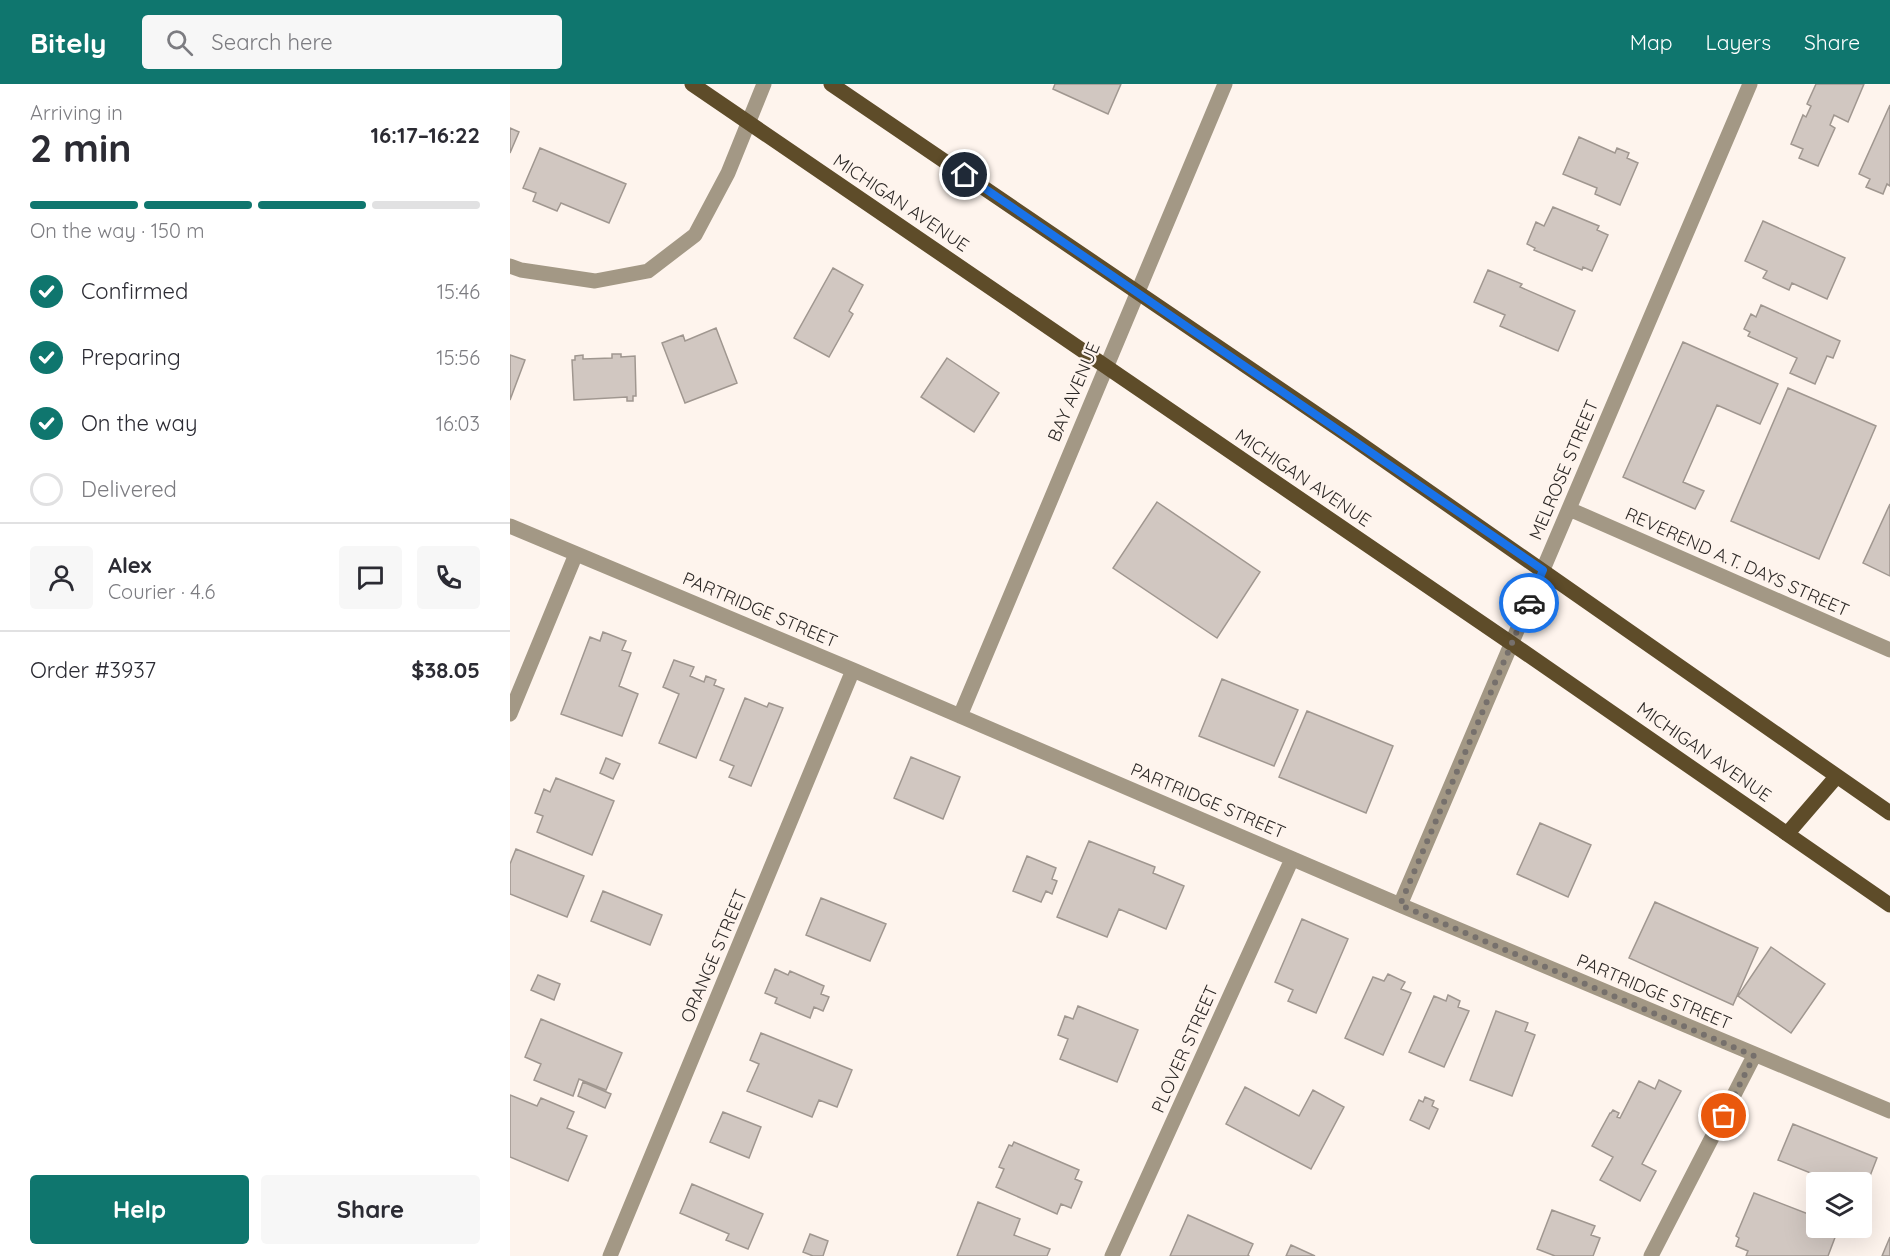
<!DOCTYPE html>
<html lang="en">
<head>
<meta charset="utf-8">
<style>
	:root { --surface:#fff; --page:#f7f7f7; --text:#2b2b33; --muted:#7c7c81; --line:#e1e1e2; --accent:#0f766e }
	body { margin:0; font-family:Quicksand,sans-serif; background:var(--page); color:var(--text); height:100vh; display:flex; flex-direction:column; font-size:22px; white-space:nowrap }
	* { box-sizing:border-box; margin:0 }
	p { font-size:20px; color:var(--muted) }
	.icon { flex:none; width:33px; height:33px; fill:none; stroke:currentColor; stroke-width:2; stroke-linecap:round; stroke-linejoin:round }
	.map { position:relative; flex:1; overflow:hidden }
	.drawer { display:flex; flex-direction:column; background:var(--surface); width:510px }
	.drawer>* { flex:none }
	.tools { position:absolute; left:1296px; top:1088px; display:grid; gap:12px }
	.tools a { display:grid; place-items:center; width:66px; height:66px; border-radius:6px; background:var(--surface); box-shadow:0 6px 24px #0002; font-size:30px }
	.pin { position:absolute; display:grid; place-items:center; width:51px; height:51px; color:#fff; margin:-26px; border:3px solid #fff; border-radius:50%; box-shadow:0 2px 6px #0007 }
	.courier { position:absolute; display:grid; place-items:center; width:60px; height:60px; margin:-30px; border:4px solid #1a73e8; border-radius:50%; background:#fff; color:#222; box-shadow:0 2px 8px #0007 }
	.summary em { font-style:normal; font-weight:700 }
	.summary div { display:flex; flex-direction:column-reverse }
	.summary { display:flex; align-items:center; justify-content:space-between; height:102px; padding:0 30px }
	h1 { font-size:39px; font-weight:700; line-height:45px }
	.bar { display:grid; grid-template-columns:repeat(4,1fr); gap:9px 6px; align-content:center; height:72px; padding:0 30px }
	.bar i { height:8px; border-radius:4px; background:var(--line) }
	.bar .current { background:var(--accent) }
	.bar p { grid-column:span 4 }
	.line { display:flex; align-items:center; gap:15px; padding:0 30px; border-top:2px solid var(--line) }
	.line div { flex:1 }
	.round { display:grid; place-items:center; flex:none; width:63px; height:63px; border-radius:6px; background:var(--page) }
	ol { padding:0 30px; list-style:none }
	li { display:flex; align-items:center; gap:18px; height:66px }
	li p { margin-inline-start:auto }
	li .icon { padding:6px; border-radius:50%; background:var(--accent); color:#fff; stroke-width:4 }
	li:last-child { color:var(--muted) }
	li i { width:33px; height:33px; border:3px solid var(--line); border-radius:50% }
	.action { display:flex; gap:12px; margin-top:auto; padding:12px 30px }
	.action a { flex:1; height:69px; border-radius:6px; background:var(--accent); color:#fff; font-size:24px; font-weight:700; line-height:69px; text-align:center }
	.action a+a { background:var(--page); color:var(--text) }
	header { display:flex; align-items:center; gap:36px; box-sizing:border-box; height:84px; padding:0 30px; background:var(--accent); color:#fff }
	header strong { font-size:28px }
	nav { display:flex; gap:33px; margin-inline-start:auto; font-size:21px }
	.search { width:420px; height:54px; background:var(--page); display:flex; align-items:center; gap:15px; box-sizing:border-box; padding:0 21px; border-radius:6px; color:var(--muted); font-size:22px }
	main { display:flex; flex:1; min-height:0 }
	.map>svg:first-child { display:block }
	.building { fill:#d1c7c1; stroke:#a09790; stroke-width:1.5 }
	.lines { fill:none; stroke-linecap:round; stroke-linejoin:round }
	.minor { stroke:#a39885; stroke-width:15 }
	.major { stroke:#5e4c29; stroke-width:15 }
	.done { stroke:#76706c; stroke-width:6; stroke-dasharray:0 10.8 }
	.route { stroke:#1a73e8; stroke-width:8 }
	.labels { text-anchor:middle; stroke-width:4.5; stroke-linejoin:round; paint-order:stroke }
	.street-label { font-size:18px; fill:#2d2927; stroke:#fef4ed }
</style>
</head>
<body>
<header>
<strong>Bitely</strong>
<div class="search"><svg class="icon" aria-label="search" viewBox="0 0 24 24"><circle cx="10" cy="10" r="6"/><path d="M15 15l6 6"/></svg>Search here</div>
<nav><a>Map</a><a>Layers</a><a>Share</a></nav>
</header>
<main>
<section class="drawer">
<div class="summary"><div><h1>2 min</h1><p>Arriving in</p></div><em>16:17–16:22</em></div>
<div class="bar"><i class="current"></i><i class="current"></i><i class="current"></i><i></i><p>On the way · 150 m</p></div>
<ol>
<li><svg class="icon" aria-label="check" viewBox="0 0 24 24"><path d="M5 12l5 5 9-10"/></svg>Confirmed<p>15:46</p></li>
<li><svg class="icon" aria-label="check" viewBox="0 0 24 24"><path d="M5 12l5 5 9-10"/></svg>Preparing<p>15:56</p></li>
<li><svg class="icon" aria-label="check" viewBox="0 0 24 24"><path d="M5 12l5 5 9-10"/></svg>On the way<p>16:03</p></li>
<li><i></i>Delivered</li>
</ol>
<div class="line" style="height:108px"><a class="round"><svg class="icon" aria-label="person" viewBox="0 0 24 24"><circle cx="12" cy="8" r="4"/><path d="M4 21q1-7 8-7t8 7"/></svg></a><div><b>Alex</b><p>Courier · 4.6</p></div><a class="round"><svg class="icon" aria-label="chat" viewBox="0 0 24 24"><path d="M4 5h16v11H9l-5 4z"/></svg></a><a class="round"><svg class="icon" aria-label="phone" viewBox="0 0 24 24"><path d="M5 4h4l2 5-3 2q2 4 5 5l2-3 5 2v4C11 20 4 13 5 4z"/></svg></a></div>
<div class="line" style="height:78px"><div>Order #3937</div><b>$38.05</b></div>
<div class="action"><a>Help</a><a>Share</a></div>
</section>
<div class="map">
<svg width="1380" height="1172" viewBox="0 0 1380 1172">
	<rect width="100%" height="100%" fill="#fef4ed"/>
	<path class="building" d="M 545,0 L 611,0 L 598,30 L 543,5 Z
		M 1306,0 L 1354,0 L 1338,38 L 1324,31 L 1320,41 L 1325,44 L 1308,82 L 1289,74 L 1293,65 L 1281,60 L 1293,31 L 1296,33 L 1301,22 L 1297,20 Z
		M 1380,21 L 1380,102 L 1377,100 L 1373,110 L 1356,103 L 1360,95 L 1349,90 Z
		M 0,44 L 9,48 L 0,69 Z
		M 1069,53 L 1105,69 L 1107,64 L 1119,69 L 1117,74 L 1128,79 L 1110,121 L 1085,110 L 1087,104 L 1053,90 Z
		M 30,64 L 116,100 L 99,139 L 51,119 L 47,127 L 23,117 L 26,109 L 13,104 Z
		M 1043,123 L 1089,142 L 1087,146 L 1098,151 L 1082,187 L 1073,183 L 1072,186 L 1024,166 L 1025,164 L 1017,160 L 1026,138 L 1034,142 Z
		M 1253,137 L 1335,174 L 1317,215 L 1282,199 L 1279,206 L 1253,194 L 1257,187 L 1235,177 Z
		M 323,184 L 353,201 L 339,227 L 343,230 L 319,273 L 284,254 Z
		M 978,186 L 1012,200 L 1010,203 L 1065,227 L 1048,267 L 990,242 L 995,231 L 964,218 Z
		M 1251,221 L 1330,257 L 1323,274 L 1317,272 L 1305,300 L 1280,289 L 1287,274 L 1238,252 L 1240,248 L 1234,245 L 1241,230 L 1246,233 Z
		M 206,244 L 227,299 L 175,319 L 152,259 L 173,251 L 175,257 Z
		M 1173,258 L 1268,300 L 1250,340 L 1207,321 L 1173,398 L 1194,407 L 1185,425 L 1113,393 Z
		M 102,270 L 111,270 L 111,273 L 125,272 L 126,312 L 123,312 L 123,317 L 117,317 L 117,313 L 64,316 L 62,276 L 65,276 L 65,272 L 73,271 L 73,275 L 102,274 Z
		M 0,271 L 15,276 L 0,316 Z
		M 437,274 L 489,309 L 464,348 L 411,313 Z
		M 1278,304 L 1366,342 L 1309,475 L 1221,437 Z
		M 647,418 L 750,488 L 707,554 L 603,484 Z
		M 1380,420 L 1380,492 L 1353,479 Z
		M 93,548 L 116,557 L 112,566 L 121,569 L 109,602 L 128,610 L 112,652 L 51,630 L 80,553 L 90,557 Z
		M 164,576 L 184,583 L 180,592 L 194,598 L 196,592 L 206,596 L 204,601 L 214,605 L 186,674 L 149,659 L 169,610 L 153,603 Z
		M 712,595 L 788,626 L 764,682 L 689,652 Z
		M 235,614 L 257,623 L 259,619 L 273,624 L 241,702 L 219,693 L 224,682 L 210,676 Z
		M 797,627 L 883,662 L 856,729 L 769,693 Z
		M 401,673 L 450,693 L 433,735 L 384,714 Z
		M 96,674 L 110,680 L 103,695 L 90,689 Z
		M 46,694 L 104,717 L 82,771 L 27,748 L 33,732 L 25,729 L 34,705 L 40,708 Z
		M 1030,739 L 1081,761 L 1058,813 L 1007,790 Z
		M 579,757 L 645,783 L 643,789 L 674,802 L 656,845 L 609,825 L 597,853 L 547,833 Z
		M 6,765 L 74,792 L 57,833 L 0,810 L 0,780 Z
		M 517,772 L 546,784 L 542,795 L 547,797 L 542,810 L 536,807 L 531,818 L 503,807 Z
		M 93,807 L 152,831 L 140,861 L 81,837 Z
		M 311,814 L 376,840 L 360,877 L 296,851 Z
		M 1145,818 L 1248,864 L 1223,921 L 1119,874 Z
		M 792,835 L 838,855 L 806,929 L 778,917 L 783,906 L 765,898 Z
		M 1261,863 L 1315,900 L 1281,949 L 1228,912 Z
		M 265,885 L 278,891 L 280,887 L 314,902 L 311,910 L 319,913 L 313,927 L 304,923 L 300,934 L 265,919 L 267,914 L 255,909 Z
		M 878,890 L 895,898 L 891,905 L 901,909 L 873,971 L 835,954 L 863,893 L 874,897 Z
		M 28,891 L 50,900 L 44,916 L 21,906 Z
		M 938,911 L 950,917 L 948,923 L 959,927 L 934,983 L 899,968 L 924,912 L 936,917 Z
		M 568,922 L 628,946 L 607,998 L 550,975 L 558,955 L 548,951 L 555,932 L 563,935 Z
		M 986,927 L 1018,939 L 1015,947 L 1025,951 L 1002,1012 L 960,996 Z
		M 31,935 L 112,969 L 96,1006 L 69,995 L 63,1012 L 24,996 L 31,980 L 15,973 Z
		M 251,949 L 342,986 L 327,1023 L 309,1016 L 302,1033 L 237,1007 L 249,980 L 240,976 Z
		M 1149,996 L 1171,1007 L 1132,1080 L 1146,1087 L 1130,1117 L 1090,1096 L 1103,1073 L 1082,1062 L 1100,1029 L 1101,1029 L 1103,1026 L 1109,1029 L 1107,1033 L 1110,1034 L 1129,997 L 1145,1005 Z
		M 73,998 L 101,1010 L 95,1024 L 68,1012 Z
		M 735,1003 L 789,1032 L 803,1006 L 834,1023 L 801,1085 L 716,1040 Z
		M 0,1011 L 27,1022 L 31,1014 L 64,1028 L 57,1044 L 77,1052 L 58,1097 L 0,1073 Z
		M 915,1013 L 924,1017 L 922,1022 L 928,1025 L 919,1045 L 900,1036 L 909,1016 L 913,1018 Z
		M 213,1028 L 251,1043 L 239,1074 L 200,1058 Z
		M 1283,1040 L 1367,1074 L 1353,1110 L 1352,1098 L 1323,1098 L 1268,1076 Z
		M 504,1058 L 569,1086 L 565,1095 L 572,1098 L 561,1124 L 551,1120 L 547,1130 L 486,1103 L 494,1085 L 489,1083 L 499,1061 L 502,1062 Z
		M 182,1100 L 253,1130 L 238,1165 L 216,1156 L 219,1150 L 170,1129 Z
		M 1244,1109 L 1306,1133 L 1306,1143 L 1329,1143 L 1318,1172 L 1236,1172 L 1238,1167 L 1226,1162 L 1229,1154 L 1226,1152 Z
		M 468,1118 L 510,1135 L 504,1151 L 540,1165 L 537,1172 L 447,1172 Z
		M 1352,1119 L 1360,1122 L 1354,1139 L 1352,1138 Z
		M 1042,1126 L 1085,1142 L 1081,1151 L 1090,1154 L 1083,1172 L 1045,1172 L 1027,1165 Z
		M 678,1131 L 743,1160 L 738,1171 L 739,1172 L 660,1172 Z
		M 300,1150 L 318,1157 L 313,1172 L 303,1172 L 293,1168 Z
		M 1380,1153 L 1380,1172 L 1372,1172 Z
		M 781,1161 L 805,1172 L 776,1172 Z"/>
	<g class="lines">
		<path class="minor" d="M 0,182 L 11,186 L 85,197 L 138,187 L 185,151 L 218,89 L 254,0
			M 1059,425 L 1380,566
			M 0,442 L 343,586 L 890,821 L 1380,1027
			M 0,630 L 66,470
			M 450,632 L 715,0
			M 890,821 L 1240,0
			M 100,1172 L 343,586
			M 602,1172 L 782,775
			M 1141,1172 L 1244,972"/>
		<path class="major" d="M 182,0 L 1001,559 L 1380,821
			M 321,0 L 842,354 L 1380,729
			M 1277,750 L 1327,692"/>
	</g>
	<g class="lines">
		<path class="done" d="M 1019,519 L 890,821 L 1244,972 L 1214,1032"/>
		<path class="route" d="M 455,91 L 1033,486 L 1019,519"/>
	</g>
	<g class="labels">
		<g class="street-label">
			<text transform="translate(391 119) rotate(34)" y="6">MICHIGAN AVENUE</text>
			<text transform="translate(564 308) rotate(-67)" y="6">BAY AVENUE</text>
			<text transform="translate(1054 386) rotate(-67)" y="6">MELROSE STREET</text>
			<text transform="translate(793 394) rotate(34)" y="6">MICHIGAN AVENUE</text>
			<text transform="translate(1227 478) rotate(24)" y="6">REVEREND A.T. DAYS STREET</text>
			<text transform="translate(250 526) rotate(23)" y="6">PARTRIDGE STREET</text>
			<text transform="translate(1194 668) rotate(35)" y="6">MICHIGAN AVENUE</text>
			<text transform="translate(698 717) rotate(23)" y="6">PARTRIDGE STREET</text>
			<text transform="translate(204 872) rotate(-67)" y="6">ORANGE STREET</text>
			<text transform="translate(1144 908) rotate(23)" y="6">PARTRIDGE STREET</text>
			<text transform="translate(675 965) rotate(-66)" y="6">PLOVER STREET</text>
		</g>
	</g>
</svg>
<div class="tools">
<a><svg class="icon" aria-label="layers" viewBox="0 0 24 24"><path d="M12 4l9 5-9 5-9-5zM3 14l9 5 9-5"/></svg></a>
</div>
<div class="pin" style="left:1214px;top:1032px;background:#ea580c"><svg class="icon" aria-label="bag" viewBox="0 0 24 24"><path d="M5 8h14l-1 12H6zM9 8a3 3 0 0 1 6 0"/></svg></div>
<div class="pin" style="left:455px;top:91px;background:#1f2937"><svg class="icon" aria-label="home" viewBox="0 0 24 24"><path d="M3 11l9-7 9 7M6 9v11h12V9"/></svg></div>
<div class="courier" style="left:1019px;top:519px"><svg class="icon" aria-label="car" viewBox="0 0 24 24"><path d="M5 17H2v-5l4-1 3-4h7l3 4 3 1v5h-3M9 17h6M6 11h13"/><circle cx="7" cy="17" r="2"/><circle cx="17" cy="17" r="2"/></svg></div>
</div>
</main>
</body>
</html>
